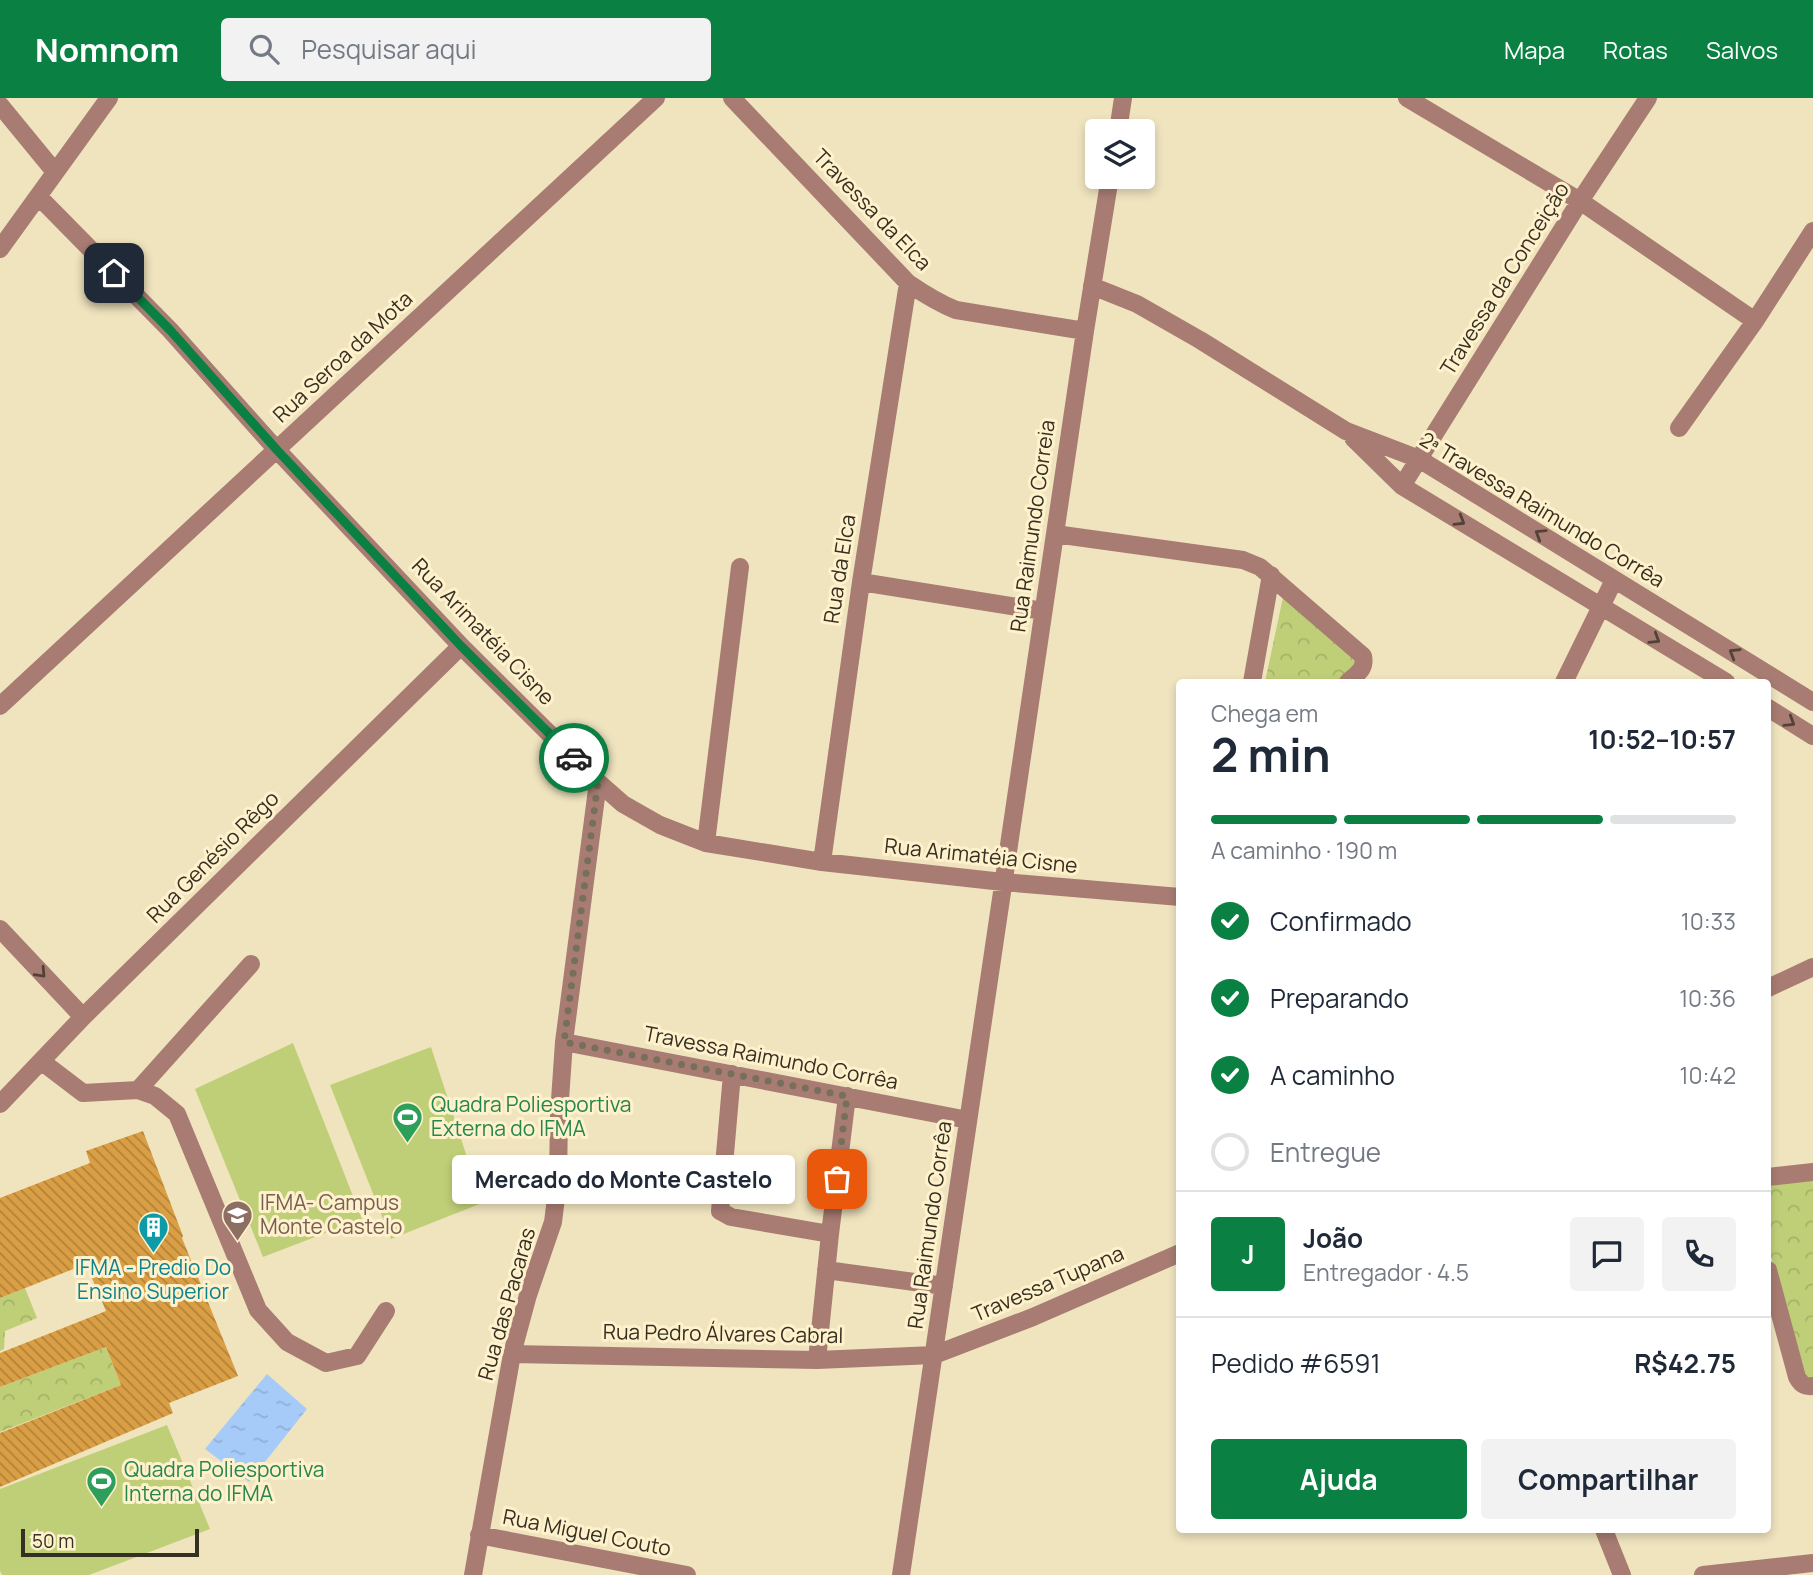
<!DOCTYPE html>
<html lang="pt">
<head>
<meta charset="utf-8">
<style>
	:root { --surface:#fff; --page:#f2f2f3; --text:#1f2937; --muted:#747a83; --line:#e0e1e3; --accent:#0b8043 }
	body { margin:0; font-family:Manrope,sans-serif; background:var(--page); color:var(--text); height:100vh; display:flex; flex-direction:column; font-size:26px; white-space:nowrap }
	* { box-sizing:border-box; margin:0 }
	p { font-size:23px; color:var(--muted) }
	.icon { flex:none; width:38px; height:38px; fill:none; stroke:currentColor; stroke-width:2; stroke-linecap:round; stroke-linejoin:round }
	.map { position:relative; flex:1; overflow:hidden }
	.sheet { position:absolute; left:1176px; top:581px; width:595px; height:854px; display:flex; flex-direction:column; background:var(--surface); border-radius:7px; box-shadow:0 4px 10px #0003 }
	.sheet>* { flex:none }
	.tools { position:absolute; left:1085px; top:21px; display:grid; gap:14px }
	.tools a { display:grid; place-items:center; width:70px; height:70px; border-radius:7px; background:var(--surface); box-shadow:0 4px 10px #0003; font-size:35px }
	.scale { position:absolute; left:21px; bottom:18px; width:178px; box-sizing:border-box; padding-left:7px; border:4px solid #353022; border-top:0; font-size:19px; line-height:24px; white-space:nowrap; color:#353022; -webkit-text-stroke:5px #fef1cc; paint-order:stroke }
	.pin { position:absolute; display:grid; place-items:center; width:60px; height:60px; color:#fff; margin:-30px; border-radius:14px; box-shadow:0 4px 10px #0006 }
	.courier { position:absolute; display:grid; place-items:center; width:70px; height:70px; margin:-35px; border:5px solid #0b8043; border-radius:50%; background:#fff; color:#222; box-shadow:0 2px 9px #0007 }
	.bubble { position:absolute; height:49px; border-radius:7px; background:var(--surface); box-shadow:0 4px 10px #0003; font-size:23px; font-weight:700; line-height:49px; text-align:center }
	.overview em { font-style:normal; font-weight:700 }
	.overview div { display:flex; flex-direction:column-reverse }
	.overview { display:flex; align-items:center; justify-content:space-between; height:119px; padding:0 35px }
	h1 { font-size:46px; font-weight:700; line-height:52px }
	.bar { display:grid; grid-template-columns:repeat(4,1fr); gap:10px 7px; align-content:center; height:84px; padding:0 35px }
	.bar i { height:9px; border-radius:5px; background:var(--line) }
	.bar .active { background:var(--accent) }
	.bar p { grid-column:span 4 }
	.line { display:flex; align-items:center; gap:18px; padding:0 35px; border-top:2px solid var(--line) }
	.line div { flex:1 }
	.round { display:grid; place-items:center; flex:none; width:74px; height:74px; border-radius:7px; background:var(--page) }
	ol { padding:0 35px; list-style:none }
	li { display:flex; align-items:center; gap:21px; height:77px }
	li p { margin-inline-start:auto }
	li .icon { padding:7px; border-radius:50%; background:var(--accent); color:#fff; stroke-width:4 }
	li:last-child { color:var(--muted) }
	li i { width:38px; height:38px; border:4px solid var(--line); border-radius:50% }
	.cta { display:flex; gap:14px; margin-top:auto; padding:14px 35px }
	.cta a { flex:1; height:80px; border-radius:7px; background:var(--accent); color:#fff; font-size:28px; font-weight:700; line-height:80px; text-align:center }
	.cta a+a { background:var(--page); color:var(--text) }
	header { display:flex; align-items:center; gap:42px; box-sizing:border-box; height:98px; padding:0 35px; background:var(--accent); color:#fff }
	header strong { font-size:33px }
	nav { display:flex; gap:38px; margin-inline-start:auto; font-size:24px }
	.search { width:490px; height:63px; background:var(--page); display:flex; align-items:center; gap:18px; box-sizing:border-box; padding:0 24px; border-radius:7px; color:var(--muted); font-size:26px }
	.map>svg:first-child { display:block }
	.park { fill:url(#park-crowns) }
	.garden { fill:#bfcf77 }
	.water { fill:url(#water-ripples) }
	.building { fill:url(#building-back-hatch) }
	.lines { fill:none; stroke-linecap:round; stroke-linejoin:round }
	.minor { stroke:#a87c72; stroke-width:18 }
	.oneway { stroke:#524336 }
	.done { stroke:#766f59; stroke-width:7; stroke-dasharray:0 12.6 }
	.route { stroke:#0b8043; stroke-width:9 }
	.labels { text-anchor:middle; stroke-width:6; stroke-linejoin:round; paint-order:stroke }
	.street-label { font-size:21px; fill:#353022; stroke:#fef1cc }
	.leisure-label { font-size:21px; fill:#27864d; stroke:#fef1cc; text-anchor:start }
	.education-label { font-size:21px; fill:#785e54; stroke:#fef1cc; text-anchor:start }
	.culture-label { font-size:21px; fill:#0d838f; stroke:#fef1cc }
</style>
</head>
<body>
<header>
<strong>Nomnom</strong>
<div class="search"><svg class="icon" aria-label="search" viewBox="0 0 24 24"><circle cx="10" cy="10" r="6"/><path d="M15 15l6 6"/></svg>Pesquisar aqui</div>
<nav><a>Mapa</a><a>Rotas</a><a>Salvos</a></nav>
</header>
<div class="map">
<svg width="1813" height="1477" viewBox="0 0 1813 1477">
	<defs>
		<pattern id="park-crowns" width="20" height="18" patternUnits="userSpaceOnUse" patternTransform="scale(1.75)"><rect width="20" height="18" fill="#bfcf77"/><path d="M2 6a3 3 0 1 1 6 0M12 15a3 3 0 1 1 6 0" fill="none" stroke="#a5b267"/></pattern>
		<pattern id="water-ripples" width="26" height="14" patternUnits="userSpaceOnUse" patternTransform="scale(1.75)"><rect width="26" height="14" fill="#a6cbf9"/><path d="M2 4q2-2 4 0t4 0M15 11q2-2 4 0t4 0" fill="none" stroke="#90afd5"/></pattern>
		<pattern id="building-back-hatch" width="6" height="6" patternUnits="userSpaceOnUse" patternTransform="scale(1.75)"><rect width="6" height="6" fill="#da9f45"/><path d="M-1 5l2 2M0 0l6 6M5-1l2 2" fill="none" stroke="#b28239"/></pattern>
	</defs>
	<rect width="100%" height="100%" fill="#f0e4bf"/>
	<path class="park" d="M 1283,499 L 1362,564 L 1342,584 L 1265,584 Z
		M 1813,1081 L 1813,1279 L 1807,1281 L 1768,1148 L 1768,1088 Z
		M 25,1190 L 37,1220 L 5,1233 L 4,1251 L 0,1253 L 0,1200 Z
		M 106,1249 L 121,1287 L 0,1334 L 0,1289 Z"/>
	<path class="garden" d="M 293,945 L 362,1121 L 263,1159 L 195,991 Z
		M 431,949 L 482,1105 L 391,1141 L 330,987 Z
		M 167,1327 L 210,1431 L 89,1477 L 2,1477 L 0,1473 L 0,1391 Z"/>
	<path class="water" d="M 267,1276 L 307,1311 L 249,1384 L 205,1351 Z"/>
	<path class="building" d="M 143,1033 L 183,1138 L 182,1140 L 238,1278 L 169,1305 L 173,1315 L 0,1389 L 0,1335 L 121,1287 L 106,1249 L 0,1289 L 0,1255 L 106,1213 L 86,1166 L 0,1200 L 0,1100 L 90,1065 L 86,1053 Z"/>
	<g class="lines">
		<path class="minor" d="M 732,0 L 908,185 C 924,196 938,205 956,212 L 1085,233
			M 1407,0 L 1580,103 L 1755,223
			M 0,7 L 55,74
			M 1118,33 L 1123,0
			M 39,99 L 170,232 L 277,352 L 461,548 L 598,684 L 623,706 L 660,727 L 706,745 L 822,764 L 1003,784 L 1180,799
			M 0,151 L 109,0
			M 1092,188 L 1137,206 L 1200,242 L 1346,333 L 1419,361 L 1813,604
			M 1679,330 L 1755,223 L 1813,133
			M 1353,340 L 1402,388 L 1726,584
			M 1402,388 L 1580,103 L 1648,0
			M 1055,436 L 1243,462 L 1260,469 L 1363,558 C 1366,571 1357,576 1348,584
			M 861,484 L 1043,513
			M 1252,584 L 1271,477
			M 1564,584 L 1614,482
			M 0,608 L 656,0
			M 1768,610 L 1813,638
			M 706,745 L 740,469
			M 822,764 L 861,484 L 908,185
			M 0,831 L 83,919
			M 1768,890 L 1813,869
			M 564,944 L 968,1022
			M 41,963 L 83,995 L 138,992 L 155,998 L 177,1016 L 258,1212 L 287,1244 L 326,1265 L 357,1258 L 386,1213
			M 732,976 L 720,1113 L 731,1119 L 830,1136
			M 138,992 L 251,866
			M 0,1006 L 83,919 L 461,548
			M 1768,1079 L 1813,1074
			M 826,1172 L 944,1188
			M 1768,1172 L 1797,1279 C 1801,1286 1804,1289 1813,1288
			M 512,1256 L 817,1262 L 934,1257 L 1033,1219 L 1180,1155
			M 817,1262 L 830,1136 L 847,998
			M 1604,1432 L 1622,1477
			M 479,1437 L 687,1477
			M 473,1477 L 512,1256 L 528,1197 L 553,1124 L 558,1084 L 559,1016 L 564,944 L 598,684
			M 901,1477 L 1085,233 L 1110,79
			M 1703,1477 L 1813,1465"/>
	</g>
	<defs><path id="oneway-chevron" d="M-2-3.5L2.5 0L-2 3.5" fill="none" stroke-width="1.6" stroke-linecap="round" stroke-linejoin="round" transform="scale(1.75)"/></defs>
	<g class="oneway">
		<use href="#oneway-chevron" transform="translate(1460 423) rotate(31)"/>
		<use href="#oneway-chevron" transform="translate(1540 436) rotate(-148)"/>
		<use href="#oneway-chevron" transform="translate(1655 541) rotate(32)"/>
		<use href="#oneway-chevron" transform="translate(1734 555) rotate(-149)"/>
		<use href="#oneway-chevron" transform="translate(1790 624) rotate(32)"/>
		<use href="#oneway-chevron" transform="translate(41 875) rotate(47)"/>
	</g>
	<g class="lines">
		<path class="done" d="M 574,660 L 598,684 L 564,944 L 847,998 L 837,1081"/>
		<path class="route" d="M 114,175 L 170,232 L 277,352 L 461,548 L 574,660"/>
	</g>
	<defs>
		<symbol id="stadium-pin" viewBox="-11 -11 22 30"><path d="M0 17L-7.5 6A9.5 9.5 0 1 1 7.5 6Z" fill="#2e9e5b" stroke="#fef1cc"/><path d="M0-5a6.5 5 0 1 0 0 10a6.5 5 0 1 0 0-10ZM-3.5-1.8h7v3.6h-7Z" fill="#fff"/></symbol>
		<symbol id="university-pin" viewBox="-11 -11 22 30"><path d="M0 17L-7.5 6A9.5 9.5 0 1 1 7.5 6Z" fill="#8d6e63" stroke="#fef1cc"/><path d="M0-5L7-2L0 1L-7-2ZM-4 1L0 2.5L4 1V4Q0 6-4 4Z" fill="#fff"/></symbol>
		<symbol id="building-pin" viewBox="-11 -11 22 30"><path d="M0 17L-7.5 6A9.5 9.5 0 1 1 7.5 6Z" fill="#0f9aa8" stroke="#fef1cc"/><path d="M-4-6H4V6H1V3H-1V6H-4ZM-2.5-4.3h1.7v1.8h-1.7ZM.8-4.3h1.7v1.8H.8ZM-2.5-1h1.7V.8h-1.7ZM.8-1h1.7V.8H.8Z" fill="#fff"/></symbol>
	</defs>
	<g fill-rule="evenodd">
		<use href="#stadium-pin" x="390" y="1002" width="35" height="47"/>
		<use href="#university-pin" x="220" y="1100" width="35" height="47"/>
		<use href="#building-pin" x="136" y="1112" width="35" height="47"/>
		<use href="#stadium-pin" x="84" y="1366" width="35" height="47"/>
	</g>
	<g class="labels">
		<g class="street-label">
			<text transform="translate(872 112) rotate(46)" y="7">Travessa da Elca</text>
			<text transform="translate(1505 181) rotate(-58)" y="7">Travessa da Conceição</text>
			<text transform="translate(343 259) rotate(-43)" y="7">Rua Seroa da Mota</text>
			<text transform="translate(1542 412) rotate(31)" y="7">2ª Travessa Raimundo Corrêa</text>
			<text transform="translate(1033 428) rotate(-82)" y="7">Rua Raimundo Correia</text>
			<text transform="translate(840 471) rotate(-81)" y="7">Rua da Elca</text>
			<text transform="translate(483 534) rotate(46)" y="7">Rua Arimatéia Cisne</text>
			<text transform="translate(981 758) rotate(6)" y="7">Rua Arimatéia Cisne</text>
			<text transform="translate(213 759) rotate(-45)" y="7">Rua Genésio Rêgo</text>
			<text transform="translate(771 960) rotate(11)" y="7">Travessa Raimundo Corrêa</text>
			<text transform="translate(930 1127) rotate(-82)" y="7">Rua Raimundo Corrêa</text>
			<text transform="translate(1048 1186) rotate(-23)" y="7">Travessa Tupana</text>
			<text transform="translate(507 1206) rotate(-74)" y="7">Rua das Pacaras</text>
			<text transform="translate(723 1236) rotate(1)" y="7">Rua Pedro Álvares Cabral</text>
			<text transform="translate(587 1435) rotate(11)" y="7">Rua Miguel Couto</text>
		</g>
		<g class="leisure-label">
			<text x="431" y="1014">Quadra Poliesportiva<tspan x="431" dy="24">Externa do IFMA</tspan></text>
			<text x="124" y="1379">Quadra Poliesportiva<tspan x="124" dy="24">Interna do IFMA</tspan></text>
		</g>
		<g class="education-label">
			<text x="260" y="1112">IFMA- Campus<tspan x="260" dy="24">Monte Castelo</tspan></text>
		</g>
		<g class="culture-label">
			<text x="153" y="1177">IFMA - Predio Do<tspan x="153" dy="24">Ensino Superior</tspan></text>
		</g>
	</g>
</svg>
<div class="tools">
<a><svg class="icon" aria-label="layers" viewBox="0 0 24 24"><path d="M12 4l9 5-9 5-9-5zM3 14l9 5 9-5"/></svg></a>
</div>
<div class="scale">50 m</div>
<div class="pin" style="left:837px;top:1081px;background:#ea580c"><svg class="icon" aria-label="bag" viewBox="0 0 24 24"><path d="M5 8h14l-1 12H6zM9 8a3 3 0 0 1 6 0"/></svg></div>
<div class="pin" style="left:114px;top:175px;background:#1f2937"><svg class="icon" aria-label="home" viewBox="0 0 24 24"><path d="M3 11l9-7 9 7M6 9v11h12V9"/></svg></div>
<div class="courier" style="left:574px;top:660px"><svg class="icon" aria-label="car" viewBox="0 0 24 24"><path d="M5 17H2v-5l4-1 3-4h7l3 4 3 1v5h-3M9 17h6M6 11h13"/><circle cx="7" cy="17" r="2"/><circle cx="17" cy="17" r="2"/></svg></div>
<div class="bubble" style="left:452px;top:1057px;width:343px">Mercado do Monte Castelo</div>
<section class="sheet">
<div class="overview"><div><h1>2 min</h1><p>Chega em</p></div><em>10:52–10:57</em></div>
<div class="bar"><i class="active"></i><i class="active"></i><i class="active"></i><i></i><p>A caminho · 190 m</p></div>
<ol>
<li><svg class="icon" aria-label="check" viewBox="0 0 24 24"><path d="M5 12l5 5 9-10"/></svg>Confirmado<p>10:33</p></li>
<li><svg class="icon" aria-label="check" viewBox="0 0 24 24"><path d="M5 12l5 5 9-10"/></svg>Preparando<p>10:36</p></li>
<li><svg class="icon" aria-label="check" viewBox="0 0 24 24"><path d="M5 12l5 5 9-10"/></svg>A caminho<p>10:42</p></li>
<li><i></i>Entregue</li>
</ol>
<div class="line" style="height:126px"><b class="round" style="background:var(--accent);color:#fff">J</b><div><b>João</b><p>Entregador · 4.5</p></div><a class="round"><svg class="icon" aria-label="chat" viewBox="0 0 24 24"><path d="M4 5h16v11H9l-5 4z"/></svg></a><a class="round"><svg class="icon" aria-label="phone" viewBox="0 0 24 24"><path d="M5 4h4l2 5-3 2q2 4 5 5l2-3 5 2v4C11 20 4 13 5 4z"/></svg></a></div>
<div class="line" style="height:91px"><div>Pedido #6591</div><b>R$42.75</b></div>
<div class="cta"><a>Ajuda</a><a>Compartilhar</a></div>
</section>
</div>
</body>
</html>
